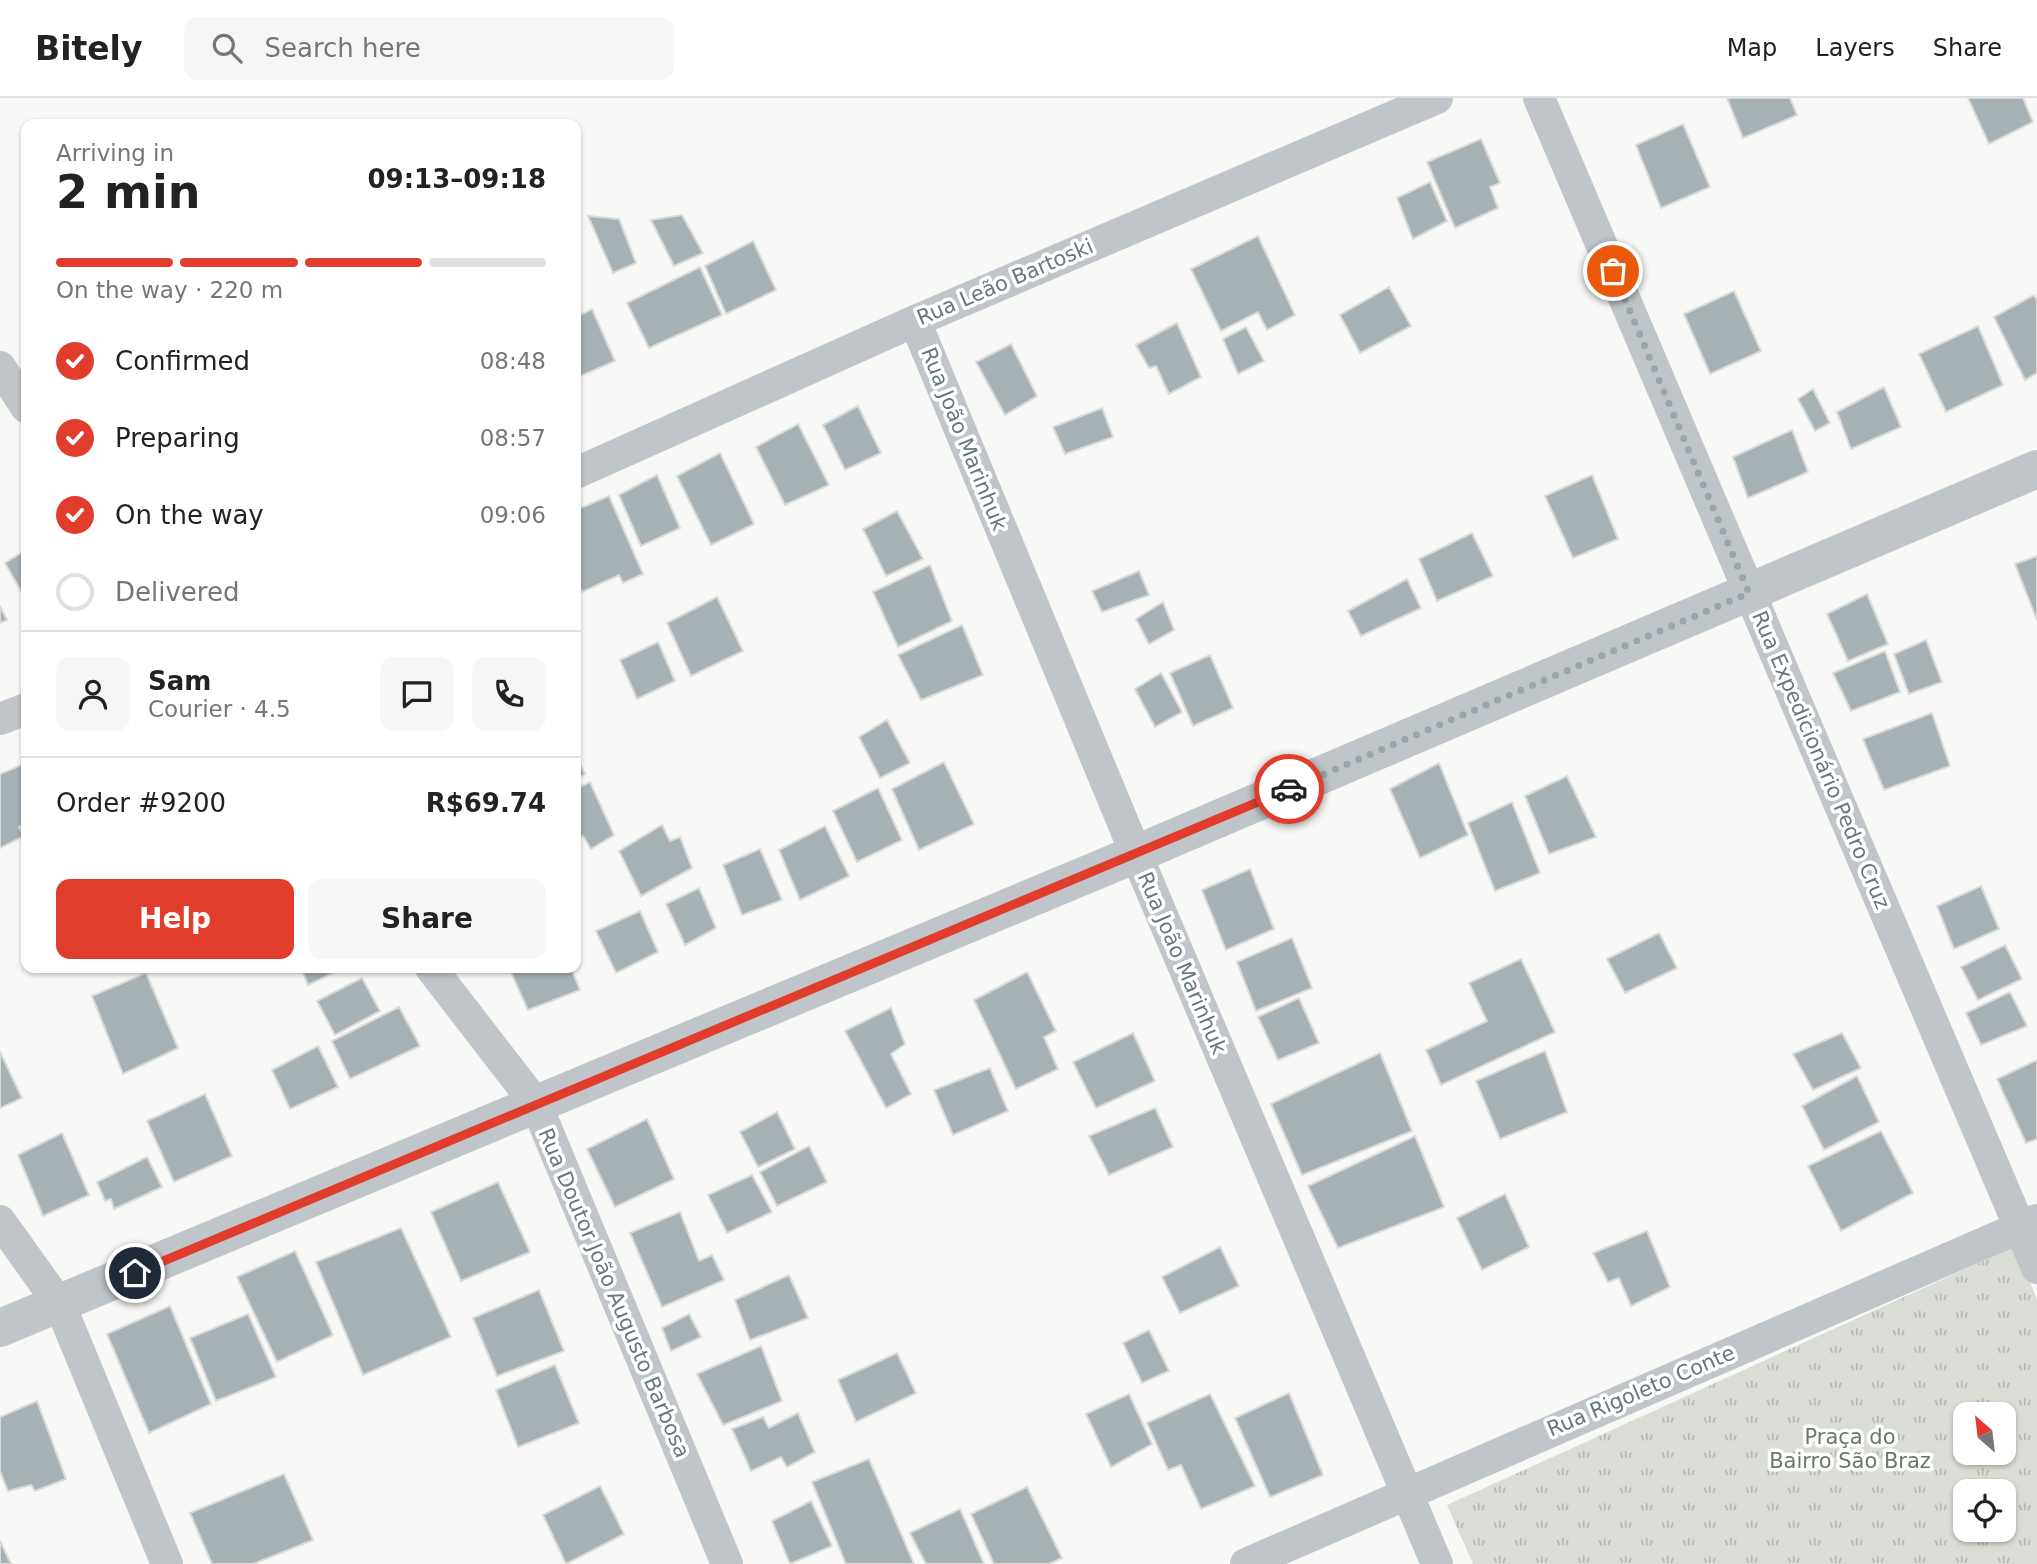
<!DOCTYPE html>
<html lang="en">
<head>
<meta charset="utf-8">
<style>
	:root { --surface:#fff; --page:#f6f6f6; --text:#222; --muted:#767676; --line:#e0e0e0; --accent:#e13d2d }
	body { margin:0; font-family:"DejaVu Sans",sans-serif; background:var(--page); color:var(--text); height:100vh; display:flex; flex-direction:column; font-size:26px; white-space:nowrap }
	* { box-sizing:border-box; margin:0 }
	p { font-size:23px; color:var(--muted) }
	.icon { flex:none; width:38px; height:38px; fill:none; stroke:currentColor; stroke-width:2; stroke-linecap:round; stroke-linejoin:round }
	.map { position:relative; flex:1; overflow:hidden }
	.panel { position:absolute; left:21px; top:21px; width:560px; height:854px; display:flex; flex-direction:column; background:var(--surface); border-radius:14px; box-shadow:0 2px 5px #0004 }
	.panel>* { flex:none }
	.needle { width:46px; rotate:332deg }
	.fabs { position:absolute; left:1953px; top:1304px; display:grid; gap:14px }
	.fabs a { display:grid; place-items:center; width:63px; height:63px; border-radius:14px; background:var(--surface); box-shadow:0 2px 5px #0004; font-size:35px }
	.pin { position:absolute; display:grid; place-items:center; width:60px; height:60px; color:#fff; margin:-30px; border:4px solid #fff; border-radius:50%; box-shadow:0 2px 7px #0007 }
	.courier { position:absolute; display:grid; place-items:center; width:70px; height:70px; margin:-35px; border:5px solid #e13d2d; border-radius:50%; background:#fff; color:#222; box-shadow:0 2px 9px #0007 }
	.overview em { font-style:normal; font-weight:700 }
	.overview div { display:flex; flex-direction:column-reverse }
	.overview { display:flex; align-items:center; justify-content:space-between; height:119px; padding:0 35px }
	h1 { font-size:46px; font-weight:700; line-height:52px }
	.bar { display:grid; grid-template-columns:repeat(4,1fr); gap:10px 7px; align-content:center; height:84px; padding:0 35px }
	.bar i { height:9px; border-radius:5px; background:var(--line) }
	.bar .active { background:var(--accent) }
	.bar p { grid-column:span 4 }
	.line { display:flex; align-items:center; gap:18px; padding:0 35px; border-top:2px solid var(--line) }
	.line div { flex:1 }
	.round { display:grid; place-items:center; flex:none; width:74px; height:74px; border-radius:14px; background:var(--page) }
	ol { padding:0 35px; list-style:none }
	li { display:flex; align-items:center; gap:21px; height:77px }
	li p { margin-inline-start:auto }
	li .icon { padding:7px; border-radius:50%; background:var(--accent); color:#fff; stroke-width:4 }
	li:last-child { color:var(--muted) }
	li i { width:38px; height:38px; border:4px solid var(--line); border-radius:50% }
	.cta { display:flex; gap:14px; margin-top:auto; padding:14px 35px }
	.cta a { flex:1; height:80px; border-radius:14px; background:var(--accent); color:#fff; font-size:28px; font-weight:700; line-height:80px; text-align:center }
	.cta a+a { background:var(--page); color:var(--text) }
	header { display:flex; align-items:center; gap:42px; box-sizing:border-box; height:98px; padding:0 35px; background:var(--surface); border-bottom:2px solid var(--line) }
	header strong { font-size:33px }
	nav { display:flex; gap:38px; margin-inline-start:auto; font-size:24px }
	.search { width:490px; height:63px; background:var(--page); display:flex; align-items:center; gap:18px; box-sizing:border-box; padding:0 24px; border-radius:14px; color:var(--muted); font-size:26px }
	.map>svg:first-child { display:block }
	.park { fill:url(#park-tufts); fill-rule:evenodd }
	.building { fill:#a6b1b5; stroke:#dadad8; stroke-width:2 }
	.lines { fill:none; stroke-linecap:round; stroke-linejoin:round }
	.minor { stroke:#bfc5c8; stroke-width:32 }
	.tertiary { stroke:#bfc5c8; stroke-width:38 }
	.done { stroke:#98a5aa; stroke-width:7; stroke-dasharray:0 12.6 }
	.route { stroke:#e13d2d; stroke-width:9 }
	.labels { text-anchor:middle; stroke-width:7; stroke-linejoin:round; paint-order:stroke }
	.street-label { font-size:21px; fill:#647881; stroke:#fff }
	.park-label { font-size:21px; fill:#6a7963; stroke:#fff }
</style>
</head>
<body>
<header>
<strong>Bitely</strong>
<div class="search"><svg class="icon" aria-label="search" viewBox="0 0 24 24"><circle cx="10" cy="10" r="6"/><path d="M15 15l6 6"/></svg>Search here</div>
<nav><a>Map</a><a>Layers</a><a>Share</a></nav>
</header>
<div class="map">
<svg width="2037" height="1466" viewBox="0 0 2037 1466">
	<defs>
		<pattern id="park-tufts" width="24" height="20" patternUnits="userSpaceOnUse" patternTransform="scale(1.75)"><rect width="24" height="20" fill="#d9ddd5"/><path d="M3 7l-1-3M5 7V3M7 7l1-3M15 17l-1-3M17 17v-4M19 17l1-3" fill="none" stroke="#b4b8b2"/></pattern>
	</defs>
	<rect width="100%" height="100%" fill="#f8f8f6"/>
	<path class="park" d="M 2016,1148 L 2037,1202 L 2037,1466 L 1473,1466 L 1447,1407 ZM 1965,1316 L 2004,1316 L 2004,1354 L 1965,1354 ZM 1965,1393 L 2004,1393 L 2004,1432 L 1965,1432 Z"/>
	<path class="building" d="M 1727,0 L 1790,0 L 1797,17 L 1743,40 Z
		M 1968,0 L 2023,0 L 2033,24 L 1989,46 Z
		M 1683,26 L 1710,89 L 1661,110 L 1636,47 Z
		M 1481,41 L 1500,85 L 1490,89 L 1498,110 L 1455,130 L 1427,64 Z
		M 1430,84 L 1447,123 L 1413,141 L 1397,100 Z
		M 682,117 L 703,155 L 674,168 L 651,122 Z
		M 588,118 L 619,121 L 636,165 L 613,175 Z
		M 1258,138 L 1295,217 L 1267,232 L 1258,214 L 1221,233 L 1191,171 Z
		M 753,143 L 776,192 L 726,216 L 705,168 Z
		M 700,169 L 722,217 L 649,250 L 627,205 Z
		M 1389,189 L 1411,228 L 1360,255 L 1340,217 Z
		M 1734,193 L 1761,253 L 1710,276 L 1684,216 Z
		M 2034,197 L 2037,202 L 2037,275 L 2025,282 L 1994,219 Z
		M 592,211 L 615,263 L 576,280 L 576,219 Z
		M 1177,225 L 1201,279 L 1169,296 L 1156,268 L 1149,270 L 1136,247 Z
		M 1978,228 L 2003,287 L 1946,314 L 1919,256 Z
		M 1246,229 L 1264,263 L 1238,276 L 1223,241 Z
		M 1011,246 L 1037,298 L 1005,317 L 976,264 Z
		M 1884,289 L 1901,329 L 1851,351 L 1837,314 Z
		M 1813,291 L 1830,325 L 1815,333 L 1798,301 Z
		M 858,308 L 881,355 L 845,372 L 823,327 Z
		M 1102,310 L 1113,339 L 1065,356 L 1053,329 Z
		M 798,326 L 829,387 L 785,407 L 756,349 Z
		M 1792,332 L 1808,374 L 1748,400 L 1733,359 Z
		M 720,355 L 754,426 L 711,447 L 677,378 Z
		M 657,377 L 680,430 L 641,448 L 619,397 Z
		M 1592,377 L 1618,441 L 1573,460 L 1545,398 Z
		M 609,398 L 643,476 L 623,485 L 619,477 L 582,494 L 576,479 L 576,412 Z
		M 897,413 L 923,461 L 886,478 L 863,431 Z
		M 1472,435 L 1493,478 L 1437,503 L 1419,461 Z
		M 26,452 L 26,502 L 5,465 Z
		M 2037,458 L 2037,522 L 2015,466 Z
		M 930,467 L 952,523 L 898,549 L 873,494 Z
		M 1139,473 L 1149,497 L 1102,514 L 1092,493 Z
		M 1407,481 L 1421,510 L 1361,538 L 1348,513 Z
		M 1867,496 L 1888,546 L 1848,563 L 1827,516 Z
		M 717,499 L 743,553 L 691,578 L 667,525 Z
		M 1163,504 L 1174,532 L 1149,546 L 1136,521 Z
		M 0,508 L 7,522 L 0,525 Z
		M 962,527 L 983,577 L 921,602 L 898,557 Z
		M 1926,542 L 1942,584 L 1909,596 L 1894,556 Z
		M 658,544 L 675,583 L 637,601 L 620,562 Z
		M 1885,553 L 1900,594 L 1851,613 L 1833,575 Z
		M 1210,557 L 1233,610 L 1193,628 L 1170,575 Z
		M 1161,575 L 1182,614 L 1155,629 L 1135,591 Z
		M 1932,615 L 1950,668 L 1884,692 L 1863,641 Z
		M 887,622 L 910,665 L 880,680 L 859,639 Z
		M 576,658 L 585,676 L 576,681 Z
		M 944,664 L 974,726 L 919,752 L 892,691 Z
		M 26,665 L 26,726 L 19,729 L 24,738 L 0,750 L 0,676 Z
		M 1439,665 L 1468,737 L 1420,760 L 1390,691 Z
		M 1567,678 L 1596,739 L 1549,756 L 1525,698 Z
		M 590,684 L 614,737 L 591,751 L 583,738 L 576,742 L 576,691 Z
		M 878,690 L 902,742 L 857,764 L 833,713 Z
		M 1512,704 L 1540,775 L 1495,793 L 1468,725 Z
		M 662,727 L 670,743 L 680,739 L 692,770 L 641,798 L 619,753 Z
		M 825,728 L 849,778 L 800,802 L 779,752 Z
		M 760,751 L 782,802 L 742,817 L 723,767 Z
		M 1250,771 L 1274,831 L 1226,852 L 1202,792 Z
		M 1981,788 L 1999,831 L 1954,851 L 1937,808 Z
		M 699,790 L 716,830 L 685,847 L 666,806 Z
		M 640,813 L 658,854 L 616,875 L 596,833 Z
		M 1659,835 L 1677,870 L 1625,895 L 1607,861 Z
		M 1292,840 L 1312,890 L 1256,913 L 1237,864 Z
		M 2005,847 L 2022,881 L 1978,902 L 1961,869 Z
		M 1521,861 L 1555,934 L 1441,987 L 1426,952 L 1487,923 L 1469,885 Z
		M 301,870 L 344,870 L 308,887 Z
		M 509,870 L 571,870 L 580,892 L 528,912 Z
		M 1027,874 L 1056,933 L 1044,939 L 1058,971 L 1016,991 L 974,902 Z
		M 146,875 L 178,950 L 123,976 L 92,898 Z
		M 362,880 L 380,913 L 335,937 L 317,903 Z
		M 2010,894 L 2027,928 L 1981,947 L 1966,915 Z
		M 1299,900 L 1319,945 L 1278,962 L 1258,919 Z
		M 399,909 L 420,948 L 350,981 L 332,943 Z
		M 891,910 L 905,946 L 891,956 L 911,996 L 886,1010 L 845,933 Z
		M 1133,935 L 1155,983 L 1096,1010 L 1073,964 Z
		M 1842,935 L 1861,970 L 1813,992 L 1793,956 Z
		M 318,948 L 338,989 L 290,1011 L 272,972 Z
		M 1545,953 L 1567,1014 L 1500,1041 L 1476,983 Z
		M 0,954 L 22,1000 L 0,1010 Z
		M 1380,955 L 1412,1033 L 1302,1077 L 1271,1006 Z
		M 2037,962 L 2037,1041 L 2026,1045 L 1997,981 Z
		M 990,970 L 1008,1013 L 953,1037 L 934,992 Z
		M 1857,978 L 1879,1024 L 1824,1052 L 1802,1008 Z
		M 205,996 L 232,1058 L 174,1084 L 147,1023 Z
		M 1155,1010 L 1173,1049 L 1109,1077 L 1089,1038 Z
		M 777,1014 L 795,1051 L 758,1069 L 740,1034 Z
		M 647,1021 L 674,1081 L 615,1109 L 587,1051 Z
		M 1881,1033 L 1913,1095 L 1841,1133 L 1808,1068 Z
		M 62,1035 L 89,1097 L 43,1118 L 18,1057 Z
		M 1415,1038 L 1444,1109 L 1338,1150 L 1308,1088 Z
		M 809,1048 L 827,1084 L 777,1108 L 760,1074 Z
		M 147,1059 L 162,1089 L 114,1111 L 111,1101 L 105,1103 L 97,1084 Z
		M 752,1077 L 772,1114 L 727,1135 L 708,1097 Z
		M 498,1084 L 530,1154 L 461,1183 L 431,1114 Z
		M 1505,1096 L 1529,1149 L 1482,1172 L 1457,1120 Z
		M 680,1114 L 699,1163 L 712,1157 L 724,1182 L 662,1209 L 630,1135 Z
		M 401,1130 L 451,1239 L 363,1277 L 316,1164 Z
		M 1647,1133 L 1670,1189 L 1631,1208 L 1619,1180 L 1608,1184 L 1593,1155 Z
		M 1220,1149 L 1239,1188 L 1180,1215 L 1162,1179 Z
		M 295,1153 L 333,1237 L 277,1264 L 237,1179 Z
		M 789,1177 L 808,1220 L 750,1242 L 735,1202 Z
		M 539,1192 L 564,1253 L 497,1278 L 473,1220 Z
		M 170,1208 L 211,1306 L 149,1335 L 107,1236 Z
		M 248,1216 L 276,1279 L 216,1303 L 190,1240 Z
		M 689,1216 L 701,1239 L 671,1253 L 662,1230 Z
		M 1149,1232 L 1169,1273 L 1142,1285 L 1123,1245 Z
		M 761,1248 L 782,1303 L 723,1327 L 697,1276 Z
		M 897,1255 L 916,1295 L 856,1324 L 838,1282 Z
		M 555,1267 L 579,1325 L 518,1349 L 496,1292 Z
		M 1289,1295 L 1323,1377 L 1270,1399 L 1235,1320 Z
		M 1129,1296 L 1152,1346 L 1111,1369 L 1086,1316 Z
		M 1210,1296 L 1255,1388 L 1201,1411 L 1181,1367 L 1168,1372 L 1147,1325 Z
		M 37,1303 L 66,1381 L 35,1393 L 31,1387 L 8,1393 L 0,1373 L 0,1319 Z
		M 798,1315 L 815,1354 L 787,1369 L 781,1359 L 751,1373 L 732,1331 L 763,1319 L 769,1330 Z
		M 869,1361 L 914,1466 L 846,1466 L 812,1384 Z
		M 284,1376 L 313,1442 L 253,1466 L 212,1466 L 190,1415 Z
		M 600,1388 L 624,1436 L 566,1466 L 543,1417 Z
		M 1027,1389 L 1062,1460 L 1049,1466 L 994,1466 L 971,1416 Z
		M 811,1403 L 832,1448 L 790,1466 L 772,1423 Z
		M 960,1411 L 984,1466 L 926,1466 L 910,1435 Z
		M 0,1443 L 11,1466 L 0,1466 Z"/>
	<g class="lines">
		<path class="minor" d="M 1539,0 L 2037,1170
			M 915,223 L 1136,756 L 1437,1466
			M 0,269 L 26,309
			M 576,375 L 915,223 L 1437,0
			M 0,621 L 26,611
			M 431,870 L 536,1006 L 727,1466
			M 0,1123 L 60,1207 L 167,1466
			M 1246,1466 L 2037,1122"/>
		<path class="tertiary" d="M 0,1230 L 1136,756 L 2037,371"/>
	</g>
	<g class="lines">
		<path class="done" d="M 1289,691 L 1749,495 L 1613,173"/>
		<path class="route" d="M 135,1175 L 1289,691"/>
	</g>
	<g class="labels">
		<g class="street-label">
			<text transform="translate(1005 184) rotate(-23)" y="7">Rua Leão Bartoski</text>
			<text transform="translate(964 341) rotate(68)" y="7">Rua João Marinhuk</text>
			<text transform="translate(1821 662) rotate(67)" y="7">Rua Expedicionário Pedro Cruz</text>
			<text transform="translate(1182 865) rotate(67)" y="7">Rua João Marinhuk</text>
			<text transform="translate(614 1195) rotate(67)" y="7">Rua Doutor João Augusto Barbosa</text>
			<text transform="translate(1641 1293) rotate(-23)" y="7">Rua Rigoleto Conte</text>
		</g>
		<g class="park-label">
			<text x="1850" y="1346">Praça do<tspan x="1850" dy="24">Bairro São Braz</tspan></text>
		</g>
	</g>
</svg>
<div class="fabs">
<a><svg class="needle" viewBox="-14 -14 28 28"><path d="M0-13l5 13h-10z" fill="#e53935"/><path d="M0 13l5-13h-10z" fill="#767676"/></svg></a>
<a><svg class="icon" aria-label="locate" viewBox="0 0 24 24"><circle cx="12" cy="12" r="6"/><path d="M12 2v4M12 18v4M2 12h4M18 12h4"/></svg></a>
</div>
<div class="pin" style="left:1613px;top:173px;background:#ea580c"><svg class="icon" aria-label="bag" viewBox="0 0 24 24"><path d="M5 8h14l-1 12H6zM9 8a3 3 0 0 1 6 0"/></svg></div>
<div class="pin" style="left:135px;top:1175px;background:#1f2937"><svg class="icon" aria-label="home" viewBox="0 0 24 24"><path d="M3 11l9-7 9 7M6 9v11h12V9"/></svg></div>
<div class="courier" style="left:1289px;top:691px"><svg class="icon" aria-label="car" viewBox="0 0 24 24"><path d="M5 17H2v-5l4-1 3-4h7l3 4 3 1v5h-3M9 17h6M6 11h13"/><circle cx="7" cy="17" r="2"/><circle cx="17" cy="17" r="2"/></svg></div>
<section class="panel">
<div class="overview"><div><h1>2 min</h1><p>Arriving in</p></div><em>09:13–09:18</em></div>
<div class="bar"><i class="active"></i><i class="active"></i><i class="active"></i><i></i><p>On the way · 220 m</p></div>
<ol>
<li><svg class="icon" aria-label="check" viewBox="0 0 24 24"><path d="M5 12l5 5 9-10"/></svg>Confirmed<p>08:48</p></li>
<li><svg class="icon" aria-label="check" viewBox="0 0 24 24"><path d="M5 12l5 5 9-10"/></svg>Preparing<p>08:57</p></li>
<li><svg class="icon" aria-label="check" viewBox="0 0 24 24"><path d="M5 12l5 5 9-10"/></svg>On the way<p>09:06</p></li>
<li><i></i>Delivered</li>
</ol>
<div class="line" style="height:126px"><a class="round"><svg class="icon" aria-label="person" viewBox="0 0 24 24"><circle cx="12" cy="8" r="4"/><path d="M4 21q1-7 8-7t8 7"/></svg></a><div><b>Sam</b><p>Courier · 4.5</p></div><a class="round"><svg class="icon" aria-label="chat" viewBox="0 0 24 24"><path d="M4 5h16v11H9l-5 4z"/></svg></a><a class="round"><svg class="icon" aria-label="phone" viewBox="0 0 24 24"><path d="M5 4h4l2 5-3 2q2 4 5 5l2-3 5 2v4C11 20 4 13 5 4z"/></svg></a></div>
<div class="line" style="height:91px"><div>Order #9200</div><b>R$69.74</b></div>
<div class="cta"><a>Help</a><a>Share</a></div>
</section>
</div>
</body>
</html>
